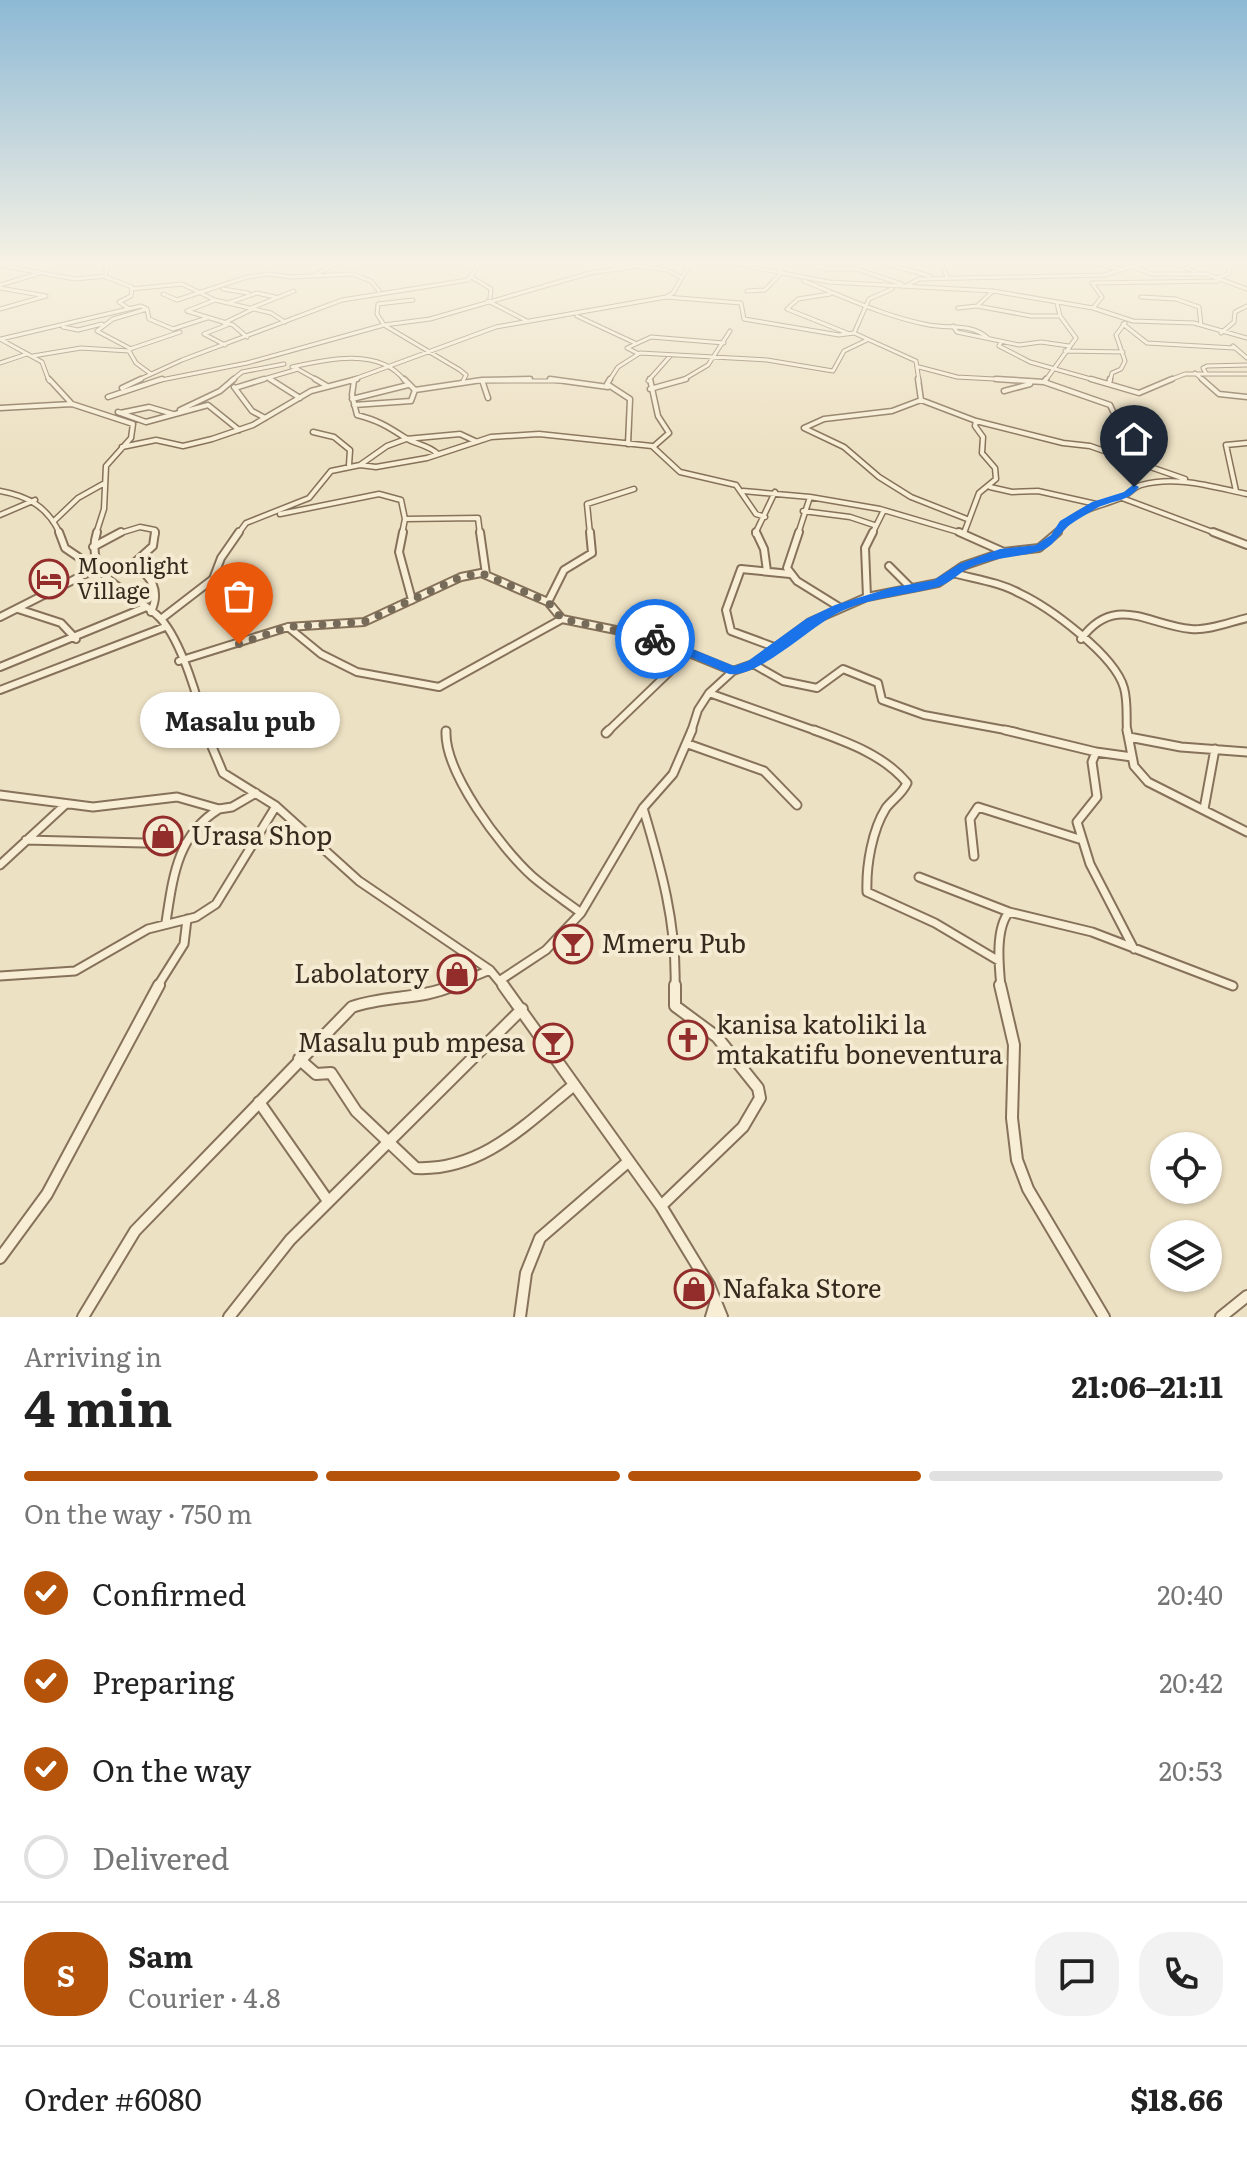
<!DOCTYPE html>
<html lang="en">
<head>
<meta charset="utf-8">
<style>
	:root { --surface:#fff; --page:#f2f2f2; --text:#222; --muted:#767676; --line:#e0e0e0; --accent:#b45309 }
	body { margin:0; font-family:Literata,serif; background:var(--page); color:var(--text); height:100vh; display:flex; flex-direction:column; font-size:30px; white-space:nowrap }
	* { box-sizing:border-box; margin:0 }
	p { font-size:26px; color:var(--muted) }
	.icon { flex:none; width:44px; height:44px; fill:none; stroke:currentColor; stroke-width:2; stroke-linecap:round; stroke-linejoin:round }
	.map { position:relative; height:1317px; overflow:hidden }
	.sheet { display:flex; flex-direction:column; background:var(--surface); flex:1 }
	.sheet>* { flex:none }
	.controls { position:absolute; left:1150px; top:1132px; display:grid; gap:16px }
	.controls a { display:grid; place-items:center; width:72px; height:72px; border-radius:50%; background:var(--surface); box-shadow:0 2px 6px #0004; font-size:40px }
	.pin { position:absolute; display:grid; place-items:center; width:68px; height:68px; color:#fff; margin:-82px -34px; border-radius:50% 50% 50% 0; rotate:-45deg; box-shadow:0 0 8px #0007 }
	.pin .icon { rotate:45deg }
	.courier { position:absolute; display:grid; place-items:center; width:80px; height:80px; margin:-40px; border:6px solid #1a73e8; border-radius:50%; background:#fff; color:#222; box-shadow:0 2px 10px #0007 }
	.bubble { position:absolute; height:56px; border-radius:28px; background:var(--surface); box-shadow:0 2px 6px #0004; font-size:26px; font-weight:700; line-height:56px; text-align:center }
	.summary em { font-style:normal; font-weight:700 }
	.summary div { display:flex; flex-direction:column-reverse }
	.summary { display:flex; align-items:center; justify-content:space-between; height:136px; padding:0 24px }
	h1 { font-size:52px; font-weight:700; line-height:60px }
	.bar { display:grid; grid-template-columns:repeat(4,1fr); gap:12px 8px; align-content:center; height:96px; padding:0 24px }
	.bar i { height:10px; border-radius:6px; background:var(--line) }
	.bar .on { background:var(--accent) }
	.bar p { grid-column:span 4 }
	.line { display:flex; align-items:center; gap:20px; padding:0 24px; border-top:2px solid var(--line) }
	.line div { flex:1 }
	.round { display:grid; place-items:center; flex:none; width:84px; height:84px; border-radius:32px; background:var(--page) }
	ol { padding:0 24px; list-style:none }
	li { display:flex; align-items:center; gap:24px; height:88px }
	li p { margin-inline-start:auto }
	li .icon { padding:8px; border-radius:50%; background:var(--accent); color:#fff; stroke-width:4 }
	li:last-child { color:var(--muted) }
	li i { width:44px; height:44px; border:4px solid var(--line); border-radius:50% }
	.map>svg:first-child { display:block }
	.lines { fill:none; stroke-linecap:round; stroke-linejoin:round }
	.minor-far4-casing { stroke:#86725a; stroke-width:5 }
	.minor-far3-casing { stroke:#86725a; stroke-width:7 }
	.minor-far2-casing { stroke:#86725a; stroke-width:10 }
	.minor-far1-casing { stroke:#86725a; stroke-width:11 }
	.minor-casing { stroke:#86725a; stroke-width:14 }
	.minor-far4 { stroke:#f8eed6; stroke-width:3 }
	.minor-far3 { stroke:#f8eed6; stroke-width:4 }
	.minor-far2 { stroke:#f8eed6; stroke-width:6 }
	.minor-far1 { stroke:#f8eed6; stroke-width:7 }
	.minor { stroke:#f8eed6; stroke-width:10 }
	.route { fill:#1a73e8 }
	.done { stroke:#766a58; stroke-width:8; stroke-dasharray:0 14.4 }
	.labels { text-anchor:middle; stroke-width:8; stroke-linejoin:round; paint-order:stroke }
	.poi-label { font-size:22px; fill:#362a1e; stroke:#f4ebd2; text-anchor:start }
	.near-poi-label { font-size:26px; fill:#362a1e; stroke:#f4ebd2; text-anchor:start }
</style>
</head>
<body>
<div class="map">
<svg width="1247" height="1317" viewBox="0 0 1247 1317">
	<rect width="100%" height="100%" fill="#ede1c3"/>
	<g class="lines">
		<defs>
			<path id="minor-far4" d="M 10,262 L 4,266 L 75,279 L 106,276
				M 120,262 L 106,265 L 106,277 L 132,287 L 131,296 L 119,302 L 128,308
				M 726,262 L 829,282 L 993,291 L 1093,308 L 1133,321 L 1194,323 L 1247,338
				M 806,262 L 828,269 L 856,269 L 902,284
				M 880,262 L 930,276
				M 941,262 L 947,277
				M 1088,262 L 1123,270
				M 1119,262 L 1152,274 L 1206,274 L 1247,289
				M 1174,262 L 1195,272
				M 315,275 L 340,262
				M 473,278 L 491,289 L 490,298
				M 1217,278 L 1228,274 L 1232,262
				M 804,281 C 844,297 886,317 929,325 C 950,329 971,323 988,338
				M 1092,283 L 1218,281
				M 1092,283 L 1102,297 L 1093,308
				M 0,285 L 37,274
				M 904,287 L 919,279 L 1104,275 L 1130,267
				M 0,288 L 46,296 L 0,309
				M 131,289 L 182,284 L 215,300 L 271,313 L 285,322
				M 223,289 L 248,293
				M 747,291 L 765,290 L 782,272 L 774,262
				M 163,294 L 177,300 L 247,277 L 269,274 L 291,277 L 352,274 L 371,281 L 379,291
				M 830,294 L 798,299 L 787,309 L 847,333
				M 666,297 L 741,303 L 744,319 L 839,335 L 854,333 L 916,361 L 919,381
				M 1141,297 L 1176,299 L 1199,307 L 1201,325
				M 215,300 L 187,311 L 233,325 L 247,337
				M 413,300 L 378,304 L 377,314 L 384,325 L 460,370 L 466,375 L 463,381
				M 488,301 L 527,321
				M 228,303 L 257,293 L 275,297
				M 977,306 L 1031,316 L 1060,316
				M 251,308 L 294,291
				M 958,308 L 977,306 L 993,291
				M 577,316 L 635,343
				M 224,323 L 253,309
				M 1123,324 L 1147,343 L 1234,348
				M 953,326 L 957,332 L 1019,345 L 1041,342 L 1069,346
				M 63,327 L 78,330 L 102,324
				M 854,333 L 869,299 L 892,289
				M 1221,333 L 1234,322 L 1235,312 L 1247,306
				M 0,339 L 42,362 L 49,381
				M 1,339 L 141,306 L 147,309 L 149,319 L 173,329 L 207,318
				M 1001,342 L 999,346 L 1030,362 L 1098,381
				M 225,345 L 204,334 L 227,325
				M 1233,346 L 1247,358
				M 130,349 L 180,332
				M 131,349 L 97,331 L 113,319 L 147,309
				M 1065,351 L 1123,352
				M 637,353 L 627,348 L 651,337 L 724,343
				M 33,356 L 81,348 L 129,351 L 136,363 L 151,374
				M 0,363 L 27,354
				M 292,367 C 327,359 380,347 405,381
				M 294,367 L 319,381
				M 919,367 L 957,377 L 1031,381
				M 1195,373 L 1204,381
				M 1206,373 L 1203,368 L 1207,366 L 1247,365
				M 270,379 L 273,381
				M 136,381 L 182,360 L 342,300 L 468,280 L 481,262
				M 156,381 L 247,363 L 384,325 L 430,319 L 590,273 L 639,266 L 667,270 L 682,278
				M 231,381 L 242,372 L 284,364
				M 257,381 L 298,369
				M 349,381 L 496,327 L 666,297 L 673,293 L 691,262
				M 474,381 L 565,381
				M 609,381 L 618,367 L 640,353 L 767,360 L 833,371 L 844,351 L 867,340
				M 648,381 L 671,355
				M 681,381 L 708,365 L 730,331
				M 1045,381 L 1076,338 L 1060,316 L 1057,303
				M 1110,381 L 1112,373 L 1121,369 L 1125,361 L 1116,335 L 1125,323
				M 1167,381 L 1185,374 L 1247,374"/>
			<path id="minor-far3" d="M 49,379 L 72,404
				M 270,379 L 300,398
				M 315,379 L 327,386
				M 404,379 L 415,390 L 482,380 L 530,379
				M 550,379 L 608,387
				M 610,379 L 607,384 L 630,399 L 628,444
				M 650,379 L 658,416 L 669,433 L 653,447
				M 918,379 L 921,400 L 892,411 L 824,419 L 804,428 L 844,447 L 879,477 L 911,497 L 967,519
				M 996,379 L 1044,382 L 1110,405 L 1120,426 L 1110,453
				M 1091,379 L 1139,393 L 1172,379
				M 1202,379 L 1219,394 L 1247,397
				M 354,380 L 352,395 L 357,415 C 377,420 387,426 404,437 C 416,445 427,444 438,454
				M 482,380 L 488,398
				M 1044,382 L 1046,379
				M 1109,384 L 1110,379
				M 234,387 L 252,411 L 265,418
				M 122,388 L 141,379
				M 235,388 L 264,379
				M 650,389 L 686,379
				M 1004,391 L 1030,384
				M 108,397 L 162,379
				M 352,399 L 408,385
				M 921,400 L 976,421 L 975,426 L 983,437 L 982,453 L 995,468 L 996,479 L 979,493 L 964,533
				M 354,405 L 411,401 L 415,390
				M 0,408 L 72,404 L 133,424 L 131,438 L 106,466 L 104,509 L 96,534
				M 180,410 L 220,391 L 234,379
				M 118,412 L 146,422 L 208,405 L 239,430
				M 120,413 L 149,407 L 173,414
				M 976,421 L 1063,443 L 1090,446 L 1185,479
				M 313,432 L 334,437 L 350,450 L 349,465
				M 122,447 L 156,440 L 183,446 L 212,439 L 253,425 L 311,391 L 357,379
				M 360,465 L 376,467 L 427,458 L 491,437 L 539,434 L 652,446 L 680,472 L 736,485 L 756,514 L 765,517
				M 990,487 L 1012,492 L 1038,491 L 1096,504
				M 0,491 C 28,496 48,507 60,534
				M 743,491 L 810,497
				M 1236,491 L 1226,445 L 1247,443
				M 1122,498 L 1218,534
				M 803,511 L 850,517 L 874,525
				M 280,514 L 379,494 L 401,500 L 405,519 L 402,534
				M 0,515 L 35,500
				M 405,519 L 478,518 L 480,534
				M 55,520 L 78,498 L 103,484
				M 117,534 L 140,527 L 155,530 L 156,534
				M 238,534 L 246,523 L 309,498 L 331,471 L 360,465 L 387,446 L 406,439 L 460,434 L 475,441
				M 590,534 L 587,504 L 634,489
				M 755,534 L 775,492
				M 798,534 L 810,497 L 880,509 L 965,534
				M 872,534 L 883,512
				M 1057,534 C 1072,510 1096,508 1121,498 C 1128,495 1134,487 1141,485 C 1176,475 1213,487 1247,494"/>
			<path id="minor-far2" d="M 59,532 L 65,548 L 96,569
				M 97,532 C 82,580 135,592 160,618 C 181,640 200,702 205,732
				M 403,532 L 399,552 L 412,600
				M 480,532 L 486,574
				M 756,532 L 764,549 L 767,571
				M 799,532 L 787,568 L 797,581 L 839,607
				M 959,532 L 1004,552
				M 1213,532 L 1247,545
				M 93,547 L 121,532
				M 889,566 L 911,588
				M 953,573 C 975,579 999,582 1019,593 C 1049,607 1115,655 1124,688 C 1128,702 1126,718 1127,732
				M 867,597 L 865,548 L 873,532
				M 548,602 L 564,570 L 592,553 L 590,532
				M 18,609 L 61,623 L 76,639
				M 151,612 C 161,590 152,577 133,564 L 153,546 L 155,532
				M 0,617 L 97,568
				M 161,619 L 213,579 L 221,558 L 239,532
				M 288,627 L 321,654 L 357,672 L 439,687 L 562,619
				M 1081,639 C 1115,593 1148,625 1191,629 C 1207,631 1230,622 1247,618
				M 777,648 L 731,631 L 726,610 L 741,569 L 790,574
				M 179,661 L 288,627 L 364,622 L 461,577 L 481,573 L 548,602 L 562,619 L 650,637 L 733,671
				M 753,664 L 783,681 L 817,688 L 843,669 L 878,683 L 882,700 L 924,715 L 1016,732
				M 0,667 L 144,608
				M 0,690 L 165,627
				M 709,693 L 819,732
				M 607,732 L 689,653
				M 691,732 L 698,710 L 709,693 L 733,671 L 753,664 L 810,622 L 867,597 L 938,583 L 963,566 L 1004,552 L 1039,548 L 1058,532"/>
			<path id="minor-far1" d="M 205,730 L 223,773 L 276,806 L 359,881 L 490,970 L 504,987
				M 814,730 C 847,742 884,755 907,783 C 902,794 893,799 886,808 C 872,830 866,866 867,892 L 935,923 L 999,961
				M 1005,730 L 1096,752
				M 1127,730 L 1134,766 L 1148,782 L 1247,832
				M 446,731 C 444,772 501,848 532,876 C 547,889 565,901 581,913
				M 606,733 L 609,730
				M 1129,737 L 1181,747 L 1247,752
				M 688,744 L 764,771 L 797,805
				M 1132,757 L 1096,752 L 1092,762 L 1097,797 L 1077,822 L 1090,864 L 1134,949
				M 0,795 L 93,807 L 177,797 L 219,809 L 232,807 L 256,793
				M 643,808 C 661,868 677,924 675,987
				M 1204,809 L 1215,749
				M 26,840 L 183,844
				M 974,856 L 970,819 L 978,807 L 1079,839
				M 0,865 L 66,804
				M 919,877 L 1009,912
				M 166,922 C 173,877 177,835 219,809
				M 0,976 L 75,971 L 148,929 L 196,917 L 216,904 L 276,806
				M 499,981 L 546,950 L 581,913 L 643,808 L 673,774 L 692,730
				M 157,987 L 184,944 L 187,919
				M 449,987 L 490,970
				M 1001,987 C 999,966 995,929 1009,912 L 1092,932 L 1233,986"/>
			<path id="minor" d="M 503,985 L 661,1206 L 709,1285 L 722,1317
				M 1000,985 L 1014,1045 L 1012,1118 L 1017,1160 L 1028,1189 L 1104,1317
				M 299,1059 L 316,1074 L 331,1073 L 356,1111 L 416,1168 C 482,1171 526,1124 574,1085
				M 259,1102 L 328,1201
				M 661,1206 L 743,1127 L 760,1098 L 758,1088 L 717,1037 L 675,1006 L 675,985
				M 0,1258 L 47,1194 L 159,985
				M 83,1317 L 135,1231 L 352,1007 C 386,995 421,1000 454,985
				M 229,1317 L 290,1240 L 522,1009
				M 520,1317 L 526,1273 L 540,1238 L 629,1161
				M 711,1317 L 716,1301
				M 1221,1317 L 1247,1296"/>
		</defs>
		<use href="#minor-far4" class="minor-far4-casing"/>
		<use href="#minor-far3" class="minor-far3-casing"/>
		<use href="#minor-far2" class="minor-far2-casing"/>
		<use href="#minor-far1" class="minor-far1-casing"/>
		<use href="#minor" class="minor-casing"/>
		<use href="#minor-far4" class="minor-far4"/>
		<use href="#minor-far3" class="minor-far3"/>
		<use href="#minor-far2" class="minor-far2"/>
		<use href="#minor-far1" class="minor-far1"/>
		<use href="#minor" class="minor"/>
	</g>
	<linearGradient id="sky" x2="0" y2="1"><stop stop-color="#8db9d5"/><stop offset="0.59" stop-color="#f7f2e4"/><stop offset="1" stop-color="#f7f2e4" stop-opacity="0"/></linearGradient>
	<rect width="1247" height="446" fill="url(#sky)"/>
	<path class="route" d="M 1134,484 L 1139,487 C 1128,502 1113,500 1097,508 C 1089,513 1079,518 1071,524 C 1059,532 1056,546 1040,551 C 1016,558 993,557 969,568 C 959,573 950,583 938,587 C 907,595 875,597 844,610 C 813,623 759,679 729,674 L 649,639 L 660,636 L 734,666 L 748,661 L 806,619 L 835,605 L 890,588 L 934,580 L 959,564 L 1000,549 L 1036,545 L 1051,535 L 1060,521 L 1092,502 L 1124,492 Z"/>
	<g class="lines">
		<path class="done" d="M 239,644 L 288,627 L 364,622 L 461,577 L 481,573 L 548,602 L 562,619 L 655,639"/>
	</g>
	<defs>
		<symbol id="hotel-ring" viewBox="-11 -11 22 22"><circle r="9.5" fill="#f4ebd2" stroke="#932d2c" stroke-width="1.5"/><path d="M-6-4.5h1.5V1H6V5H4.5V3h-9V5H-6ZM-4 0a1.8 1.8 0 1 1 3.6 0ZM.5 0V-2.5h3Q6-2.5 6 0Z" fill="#932d2c"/></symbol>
		<symbol id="shop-ring" viewBox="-11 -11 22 22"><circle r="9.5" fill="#f4ebd2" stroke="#932d2c" stroke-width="1.5"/><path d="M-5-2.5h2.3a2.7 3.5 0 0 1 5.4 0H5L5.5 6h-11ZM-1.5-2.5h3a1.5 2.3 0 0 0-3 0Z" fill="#932d2c"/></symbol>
		<symbol id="bar-ring" viewBox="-11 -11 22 22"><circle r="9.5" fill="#f4ebd2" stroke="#932d2c" stroke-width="1.5"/><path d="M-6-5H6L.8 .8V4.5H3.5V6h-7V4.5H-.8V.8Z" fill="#932d2c"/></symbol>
		<symbol id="church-ring" viewBox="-11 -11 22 22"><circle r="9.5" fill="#f4ebd2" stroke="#932d2c" stroke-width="1.5"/><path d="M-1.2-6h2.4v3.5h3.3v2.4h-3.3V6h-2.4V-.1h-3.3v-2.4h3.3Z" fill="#932d2c"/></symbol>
	</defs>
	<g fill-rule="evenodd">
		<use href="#hotel-ring" x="27" y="557" width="44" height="44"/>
		<use href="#shop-ring" x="141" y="814" width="44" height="44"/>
		<use href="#bar-ring" x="551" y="922" width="44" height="44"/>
		<use href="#shop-ring" x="435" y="952" width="44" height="44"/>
		<use href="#church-ring" x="666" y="1018" width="44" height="44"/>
		<use href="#bar-ring" x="531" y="1021" width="44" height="44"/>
		<use href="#shop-ring" x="672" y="1267" width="44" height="44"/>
	</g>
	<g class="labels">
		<g class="poi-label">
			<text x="77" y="574">Moonlight<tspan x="77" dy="25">Village</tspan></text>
		</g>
		<g class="near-poi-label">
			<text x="191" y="845">Urasa Shop</text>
			<text x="601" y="953">Mmeru Pub</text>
			<text x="429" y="983" text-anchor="end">Labolatory</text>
			<text x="716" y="1034">kanisa katoliki la<tspan x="716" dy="30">mtakatifu boneventura</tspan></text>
			<text x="525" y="1052" text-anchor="end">Masalu pub mpesa</text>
			<text x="722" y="1298">Nafaka Store</text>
		</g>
	</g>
</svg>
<div class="controls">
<a><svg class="icon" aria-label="locate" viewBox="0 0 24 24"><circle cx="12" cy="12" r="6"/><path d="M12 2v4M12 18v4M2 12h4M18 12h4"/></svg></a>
<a><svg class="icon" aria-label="layers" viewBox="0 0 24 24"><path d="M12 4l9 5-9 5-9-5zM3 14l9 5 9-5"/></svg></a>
</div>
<div class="pin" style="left:239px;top:644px;background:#ea580c"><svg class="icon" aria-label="bag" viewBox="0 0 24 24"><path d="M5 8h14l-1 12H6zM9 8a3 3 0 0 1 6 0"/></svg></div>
<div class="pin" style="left:1134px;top:487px;background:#1f2937"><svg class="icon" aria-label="home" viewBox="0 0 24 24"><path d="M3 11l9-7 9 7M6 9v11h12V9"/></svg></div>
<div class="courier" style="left:655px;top:639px"><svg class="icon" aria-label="bike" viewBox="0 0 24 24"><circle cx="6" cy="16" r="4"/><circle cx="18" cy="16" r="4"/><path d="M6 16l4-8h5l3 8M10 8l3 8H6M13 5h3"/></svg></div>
<div class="bubble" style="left:140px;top:692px;width:200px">Masalu pub</div>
</div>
<section class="sheet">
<div class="summary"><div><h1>4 min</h1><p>Arriving in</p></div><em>21:06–21:11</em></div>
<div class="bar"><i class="on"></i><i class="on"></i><i class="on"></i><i></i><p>On the way · 750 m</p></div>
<ol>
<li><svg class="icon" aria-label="check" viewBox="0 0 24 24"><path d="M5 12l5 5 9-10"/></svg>Confirmed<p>20:40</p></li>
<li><svg class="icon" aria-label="check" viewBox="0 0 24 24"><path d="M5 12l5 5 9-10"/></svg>Preparing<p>20:42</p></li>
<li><svg class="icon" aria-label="check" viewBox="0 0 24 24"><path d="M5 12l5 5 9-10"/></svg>On the way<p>20:53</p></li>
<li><i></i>Delivered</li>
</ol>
<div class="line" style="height:144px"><b class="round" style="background:var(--accent);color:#fff">S</b><div><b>Sam</b><p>Courier · 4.8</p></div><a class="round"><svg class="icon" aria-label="chat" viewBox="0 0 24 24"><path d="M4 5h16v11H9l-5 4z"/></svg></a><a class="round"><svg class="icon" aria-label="phone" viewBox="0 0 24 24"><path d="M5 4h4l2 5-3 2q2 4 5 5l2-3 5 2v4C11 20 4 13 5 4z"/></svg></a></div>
<div class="line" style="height:104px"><div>Order #6080</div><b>$18.66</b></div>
</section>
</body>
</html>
